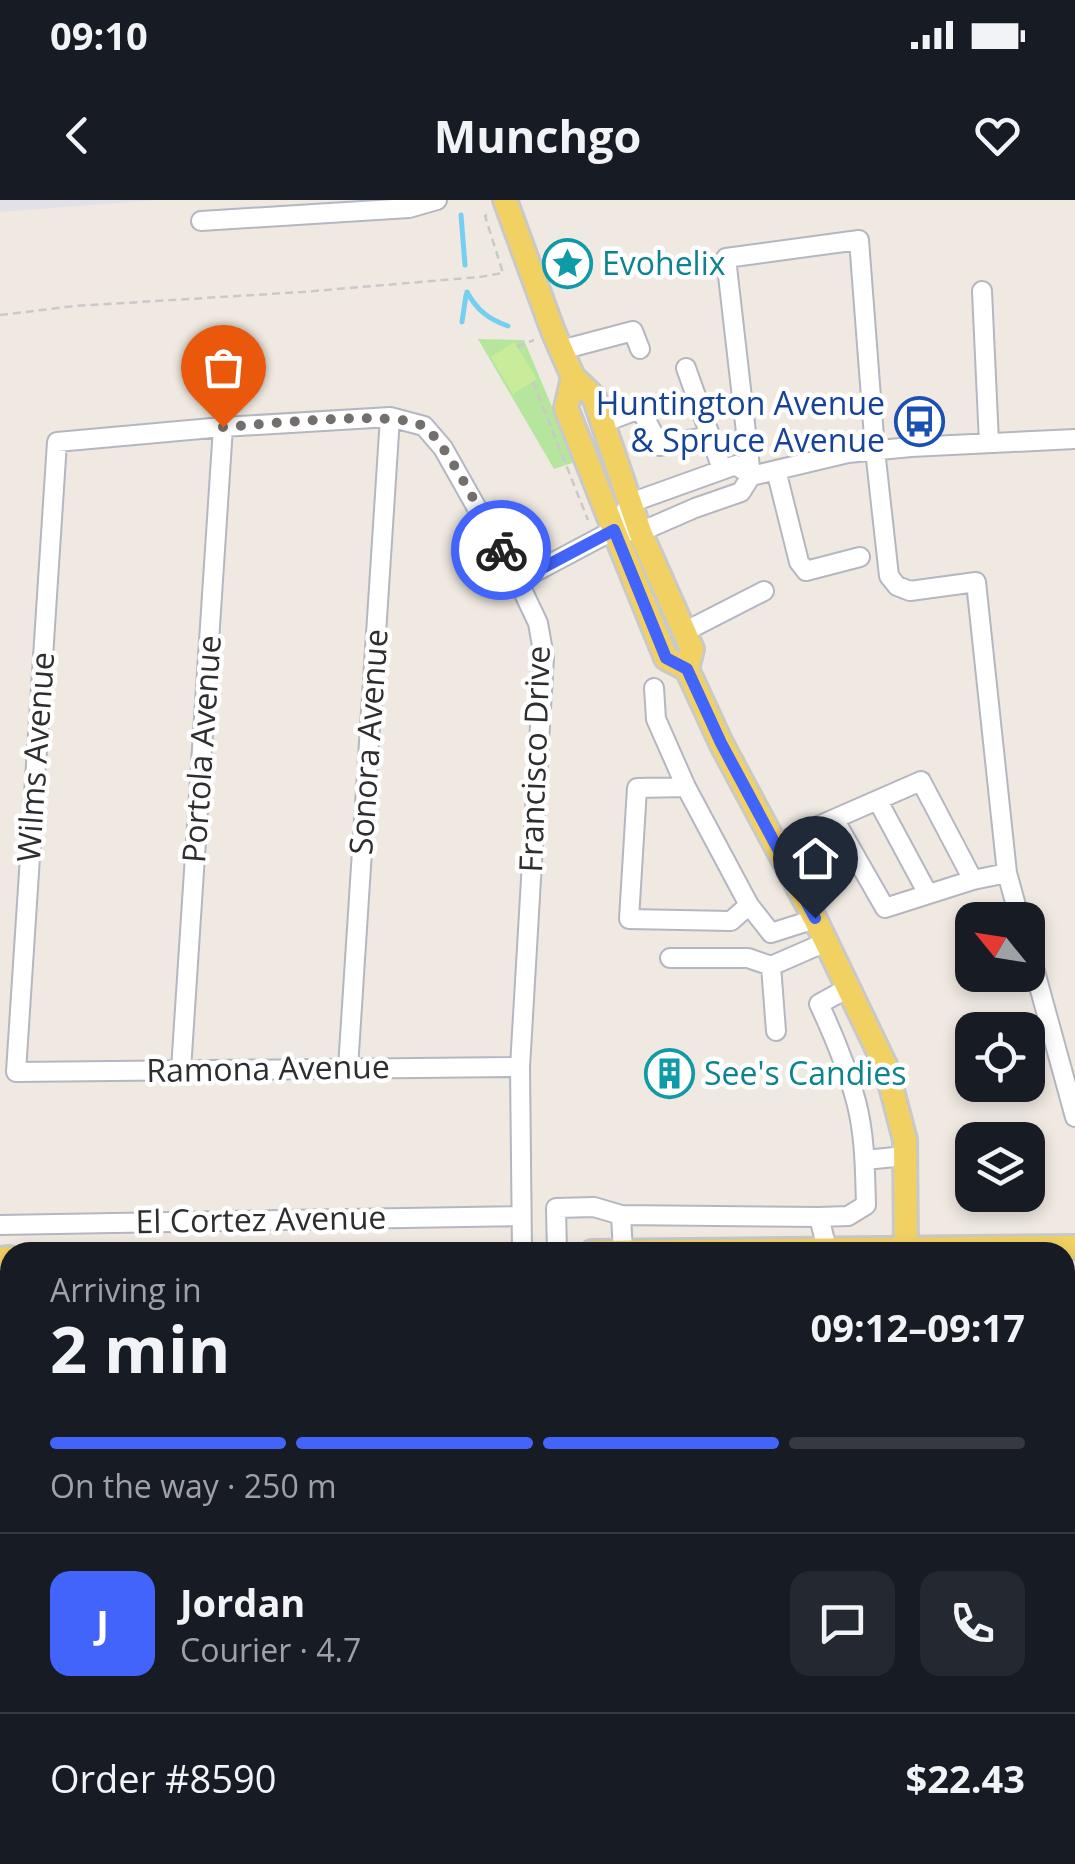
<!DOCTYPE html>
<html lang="en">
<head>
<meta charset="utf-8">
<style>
	:root { --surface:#171b24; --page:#242831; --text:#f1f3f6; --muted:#9ea1a6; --line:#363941; --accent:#4264fb }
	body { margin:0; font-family:"Open Sans",sans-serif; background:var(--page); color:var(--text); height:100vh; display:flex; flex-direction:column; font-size:38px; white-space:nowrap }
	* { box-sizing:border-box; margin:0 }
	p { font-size:32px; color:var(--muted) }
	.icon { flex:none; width:55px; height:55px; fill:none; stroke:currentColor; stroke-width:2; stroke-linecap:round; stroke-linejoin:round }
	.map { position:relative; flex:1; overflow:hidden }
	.details { position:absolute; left:0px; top:1042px; width:1075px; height:622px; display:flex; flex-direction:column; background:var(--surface); border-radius:30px 30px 0 0; box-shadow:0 5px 15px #0003 }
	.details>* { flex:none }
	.needle { width:65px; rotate:300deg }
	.tools { position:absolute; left:955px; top:702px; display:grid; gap:20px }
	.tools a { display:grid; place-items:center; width:90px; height:90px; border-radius:20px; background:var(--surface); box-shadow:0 5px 15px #0003; font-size:50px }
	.pin { position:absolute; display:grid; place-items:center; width:85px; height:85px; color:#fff; margin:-102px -42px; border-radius:50% 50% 50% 0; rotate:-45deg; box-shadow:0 0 10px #0007 }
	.pin .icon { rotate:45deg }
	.courier { position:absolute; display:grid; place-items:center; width:100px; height:100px; margin:-50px; border:8px solid #4264fb; border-radius:50%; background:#fff; color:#222; box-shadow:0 2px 12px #0007 }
	.overview em { font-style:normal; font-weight:700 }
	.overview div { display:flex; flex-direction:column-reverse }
	.overview { display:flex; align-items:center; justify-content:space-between; height:170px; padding:0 50px }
	h1 { font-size:65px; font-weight:700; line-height:75px }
	.bar { display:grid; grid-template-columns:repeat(4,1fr); gap:15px 10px; align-content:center; height:120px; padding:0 50px }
	.bar i { height:12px; border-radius:8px; background:var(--line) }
	.bar .current { background:var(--accent) }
	.bar p { grid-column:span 4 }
	.line { display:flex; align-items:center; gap:25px; padding:0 50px; border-top:2px solid var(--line) }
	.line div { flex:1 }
	.round { display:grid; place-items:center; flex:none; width:105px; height:105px; border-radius:20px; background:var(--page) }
	.status { display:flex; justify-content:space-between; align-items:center; height:70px; padding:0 50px; background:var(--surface); direction:ltr }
	.status svg { height:28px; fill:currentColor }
	header { display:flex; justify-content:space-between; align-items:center; height:130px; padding:0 50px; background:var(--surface); font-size:45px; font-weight:700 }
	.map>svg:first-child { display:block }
	.industrial { fill:#e3e1e8 }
	.green { fill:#b6e59e }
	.pitch { fill:#c9ec9a }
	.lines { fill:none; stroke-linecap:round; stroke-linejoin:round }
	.stream { stroke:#75cff0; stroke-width:5 }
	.minor-casing { stroke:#b4b7c1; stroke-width:22 }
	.major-casing { stroke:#c9c9c9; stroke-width:28 }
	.path { stroke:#c9c9c9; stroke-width:2.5; stroke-dasharray:8 5; stroke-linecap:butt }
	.minor { stroke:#fff; stroke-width:18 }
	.major { stroke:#f2d163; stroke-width:22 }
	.done { stroke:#726f6d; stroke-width:10; stroke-dasharray:0 18 }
	.route { stroke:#4264fb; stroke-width:12 }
	.labels { text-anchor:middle; stroke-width:9; stroke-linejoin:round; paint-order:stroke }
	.culture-label { font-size:32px; fill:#0d838f; stroke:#fff; text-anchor:start }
	.transit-label { font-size:32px; fill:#164399; stroke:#fff; text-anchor:end }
	.street-label { font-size:32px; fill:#2e2e2e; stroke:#fff }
</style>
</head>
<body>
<div class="status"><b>09:10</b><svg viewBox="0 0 49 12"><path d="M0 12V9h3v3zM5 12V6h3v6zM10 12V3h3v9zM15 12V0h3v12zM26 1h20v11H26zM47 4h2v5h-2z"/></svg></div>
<header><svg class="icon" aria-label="back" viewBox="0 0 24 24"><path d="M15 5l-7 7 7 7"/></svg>Munchgo<svg class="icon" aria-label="heart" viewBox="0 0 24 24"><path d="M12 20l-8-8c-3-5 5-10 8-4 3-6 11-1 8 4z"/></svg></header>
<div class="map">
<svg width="1075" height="1664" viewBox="0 0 1075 1664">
	<rect width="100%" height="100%" fill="#efe9e1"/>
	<path class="industrial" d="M 0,0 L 157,0 L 0,12 Z"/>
	<path class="green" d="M 478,139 L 524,140 L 575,262 L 554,269 Z"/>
	<path class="pitch" d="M 514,142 L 537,179 L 513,194 L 491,157 Z"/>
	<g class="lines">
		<path class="stream" d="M 461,15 L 465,65
			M 467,92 C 477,110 488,119 508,126
			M 462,122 L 466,95"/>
		<defs>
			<path id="minor" d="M 201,21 L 409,8 L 437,0
				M 982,91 L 989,243
				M 561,150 L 633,131 L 640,149
				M 686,168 L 722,269
				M 602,223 L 640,209 L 660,246 L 708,236
				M 776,270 L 799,362 L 806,371 L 860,357
				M 751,276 L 726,58 L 859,40 L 875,250 L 889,376 L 897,386 L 910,391 L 976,382 L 1007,673 L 1020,720
				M 629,331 L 640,332 L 695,308 L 741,292 L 751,276 L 848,253 L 911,247 L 1075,239
				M 518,381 L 614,330 L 630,303 L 736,265 L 751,276
				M 684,432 L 764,391
				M 654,488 L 656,519 L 686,587 L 749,705 L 771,733 L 815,719
				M 686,587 L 637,588 L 629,719 L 731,721 L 749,705
				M 878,601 L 928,694
				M 775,645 L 834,619
				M 973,680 L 921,581 L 834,619 L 885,708 L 973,680 L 1007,673
				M 1028,746 L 1075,917
				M 670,758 L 748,758 L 771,766
				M 776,831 L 771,766 L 826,742
				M 520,867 L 16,872 L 57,242 L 223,227 L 390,217 L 424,226 L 443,248 L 518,381 L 538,423 L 544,457 L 520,867 L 522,1052
				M 348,868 L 390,217
				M 181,870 L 223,227
				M 865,960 L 905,956
				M 819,1017 L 848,1016 L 866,1005 C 865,971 865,935 856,901 C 847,868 834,836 819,804 L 848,788
				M 0,1025 L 521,1016
				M 557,1052 L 556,1008 L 594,1007 L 621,1015
				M 623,1052 L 621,1015 L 819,1017 L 827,1049
				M 1065,1249 L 1075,1249
				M 1065,1454 L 1075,1454
				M 0,1533 L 10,1532
				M 1065,1627 L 1075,1627
				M 44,1655 L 45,1664
				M 425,1655 L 425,1664
				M 729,1655 L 729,1664
				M 897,1664 L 898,1655"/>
			<path id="major" d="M 505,0 L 553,131 L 573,177 L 594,197 L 640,332 L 692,449 L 687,469 L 721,543 L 815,719 L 886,867 L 905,940 L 906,1052
				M 573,177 L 566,208 L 614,330 L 666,458 L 687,469
				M 592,1052 L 1075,1047
				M 0,1059 L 10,1058
				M 1065,1084 L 1075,1084
				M 0,1097 L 10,1097"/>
		</defs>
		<use href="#minor" class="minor-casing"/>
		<use href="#major" class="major-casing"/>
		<path class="path" d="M 0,115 L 75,106 L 302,92 L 479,77 L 503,73 L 485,16 L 488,15
			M 517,147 L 534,140
			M 533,182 L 588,320"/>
		<use href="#minor" class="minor"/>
		<use href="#major" class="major"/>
	</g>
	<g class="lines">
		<path class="done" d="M 223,227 C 262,225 394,209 423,226 C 444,238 487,325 501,350"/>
		<path class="route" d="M 501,350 L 518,381 L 614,330 L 666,458 L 687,469 L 721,543 L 815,718"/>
	</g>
	<defs>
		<symbol id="sight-ring" viewBox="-11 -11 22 22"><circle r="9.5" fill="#fff" stroke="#0f9aa8" stroke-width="1.5"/><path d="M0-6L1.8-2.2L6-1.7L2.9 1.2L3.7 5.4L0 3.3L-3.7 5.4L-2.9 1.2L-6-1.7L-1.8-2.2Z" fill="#0f9aa8"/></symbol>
		<symbol id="bus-ring" viewBox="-11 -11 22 22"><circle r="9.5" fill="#fff" stroke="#1a4fb4" stroke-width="1.5"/><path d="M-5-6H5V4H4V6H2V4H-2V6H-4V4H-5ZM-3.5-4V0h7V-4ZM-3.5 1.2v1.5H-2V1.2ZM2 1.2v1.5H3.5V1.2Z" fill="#1a4fb4"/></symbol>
		<symbol id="building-ring" viewBox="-11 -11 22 22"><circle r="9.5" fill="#fff" stroke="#0f9aa8" stroke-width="1.5"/><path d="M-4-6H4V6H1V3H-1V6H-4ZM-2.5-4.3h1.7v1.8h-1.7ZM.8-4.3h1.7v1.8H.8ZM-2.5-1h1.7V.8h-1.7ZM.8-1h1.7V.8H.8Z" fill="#0f9aa8"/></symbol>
	</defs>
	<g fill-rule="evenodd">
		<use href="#sight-ring" x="540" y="36" width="55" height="55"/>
		<use href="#bus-ring" x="892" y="194" width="55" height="55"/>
		<use href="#building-ring" x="642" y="846" width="55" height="55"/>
	</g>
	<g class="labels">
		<g class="culture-label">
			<text x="602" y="75">Evohelix</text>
			<text x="704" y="885">See's Candies</text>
		</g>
		<g class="transit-label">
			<text x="885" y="215">Huntington Avenue<tspan x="885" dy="37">&amp; Spruce Avenue</tspan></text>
		</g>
		<g class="street-label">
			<text transform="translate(369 542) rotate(-86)" y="11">Sonora Avenue</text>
			<text transform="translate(202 549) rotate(-86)" y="11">Portola Avenue</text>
			<text transform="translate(36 557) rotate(-86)" y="11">Wilms Avenue</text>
			<text transform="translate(535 559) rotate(-88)" y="11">Francisco Drive</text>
			<text transform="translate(268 869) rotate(-1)" y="11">Ramona Avenue</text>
			<text transform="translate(261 1020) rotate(-1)" y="11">El Cortez Avenue</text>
		</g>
	</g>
</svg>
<div class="tools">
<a><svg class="needle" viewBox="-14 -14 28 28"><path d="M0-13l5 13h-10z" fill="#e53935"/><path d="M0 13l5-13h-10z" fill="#9ea1a6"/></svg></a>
<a><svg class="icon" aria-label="locate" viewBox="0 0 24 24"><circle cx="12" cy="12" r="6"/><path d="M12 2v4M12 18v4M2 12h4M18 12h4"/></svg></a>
<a><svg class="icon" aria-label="layers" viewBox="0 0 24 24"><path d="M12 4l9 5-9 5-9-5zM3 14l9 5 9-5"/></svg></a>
</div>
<div class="pin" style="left:223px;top:227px;background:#ea580c"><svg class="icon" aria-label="bag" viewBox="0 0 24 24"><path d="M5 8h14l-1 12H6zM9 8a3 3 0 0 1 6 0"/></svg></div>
<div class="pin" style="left:815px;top:718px;background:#1f2937"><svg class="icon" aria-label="home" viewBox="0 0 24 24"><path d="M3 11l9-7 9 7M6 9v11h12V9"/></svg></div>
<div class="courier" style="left:501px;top:350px"><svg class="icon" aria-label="bike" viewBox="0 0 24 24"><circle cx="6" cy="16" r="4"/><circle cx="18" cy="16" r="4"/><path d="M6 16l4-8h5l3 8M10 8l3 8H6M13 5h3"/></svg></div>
<section class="details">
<div class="overview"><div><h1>2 min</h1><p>Arriving in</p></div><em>09:12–09:17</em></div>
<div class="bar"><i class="current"></i><i class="current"></i><i class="current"></i><i></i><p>On the way · 250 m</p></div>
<div class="line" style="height:180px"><b class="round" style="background:var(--accent);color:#fff">J</b><div><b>Jordan</b><p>Courier · 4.7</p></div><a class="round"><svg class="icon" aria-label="chat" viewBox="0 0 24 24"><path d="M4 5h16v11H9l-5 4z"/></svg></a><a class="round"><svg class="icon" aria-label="phone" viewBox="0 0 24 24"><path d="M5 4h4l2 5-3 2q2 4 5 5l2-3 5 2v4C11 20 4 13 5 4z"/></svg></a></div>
<div class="line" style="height:130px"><div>Order #8590</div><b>$22.43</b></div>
</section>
</div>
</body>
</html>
